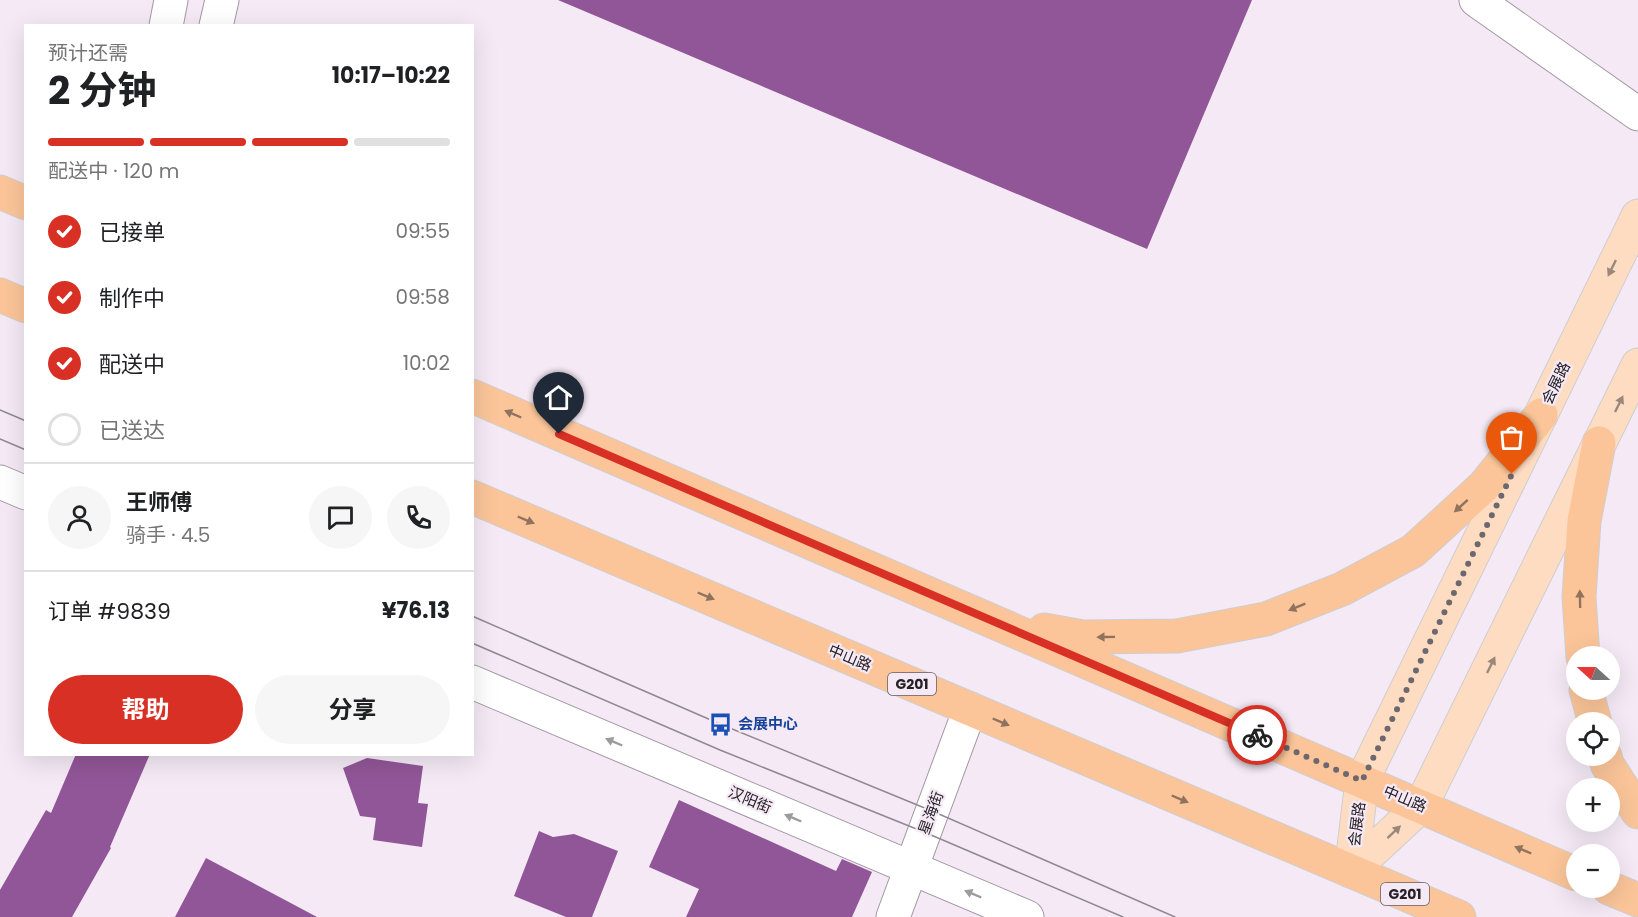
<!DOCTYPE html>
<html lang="zh">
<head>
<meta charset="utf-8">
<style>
	:root { --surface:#fff; --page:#f6f6f6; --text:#202124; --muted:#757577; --line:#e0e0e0; --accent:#d93025 }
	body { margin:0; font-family:Poppins,"Noto Sans SC",sans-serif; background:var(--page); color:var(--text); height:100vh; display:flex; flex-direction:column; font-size:22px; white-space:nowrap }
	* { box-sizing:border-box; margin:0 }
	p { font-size:20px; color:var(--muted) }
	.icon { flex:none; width:33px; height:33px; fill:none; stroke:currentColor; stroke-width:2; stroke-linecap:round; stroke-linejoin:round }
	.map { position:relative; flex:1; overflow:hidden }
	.details { position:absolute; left:24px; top:24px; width:450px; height:732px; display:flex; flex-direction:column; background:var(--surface); border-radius:0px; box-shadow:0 6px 24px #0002 }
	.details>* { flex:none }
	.needle { width:39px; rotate:291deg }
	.buttons { position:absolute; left:1566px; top:646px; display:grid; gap:12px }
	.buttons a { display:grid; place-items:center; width:54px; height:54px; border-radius:50%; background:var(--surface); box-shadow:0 6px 24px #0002; font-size:30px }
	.pin { position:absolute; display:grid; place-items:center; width:51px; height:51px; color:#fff; margin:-62px -26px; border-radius:50% 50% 50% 0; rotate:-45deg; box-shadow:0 0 6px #0007 }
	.pin .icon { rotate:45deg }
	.courier { position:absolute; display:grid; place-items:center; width:60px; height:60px; margin:-30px; border:4px solid #d93025; border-radius:50%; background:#fff; color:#222; box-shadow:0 2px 8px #0007 }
	.headline em { font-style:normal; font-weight:700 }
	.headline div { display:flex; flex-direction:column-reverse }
	.headline { display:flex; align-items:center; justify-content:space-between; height:102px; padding:0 24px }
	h1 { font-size:39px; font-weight:700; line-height:45px }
	.bar { display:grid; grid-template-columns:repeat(4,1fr); gap:9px 6px; align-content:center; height:72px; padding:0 24px }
	.bar i { height:8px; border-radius:4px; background:var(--line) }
	.bar .selected { background:var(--accent) }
	.bar p { grid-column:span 4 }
	.line { display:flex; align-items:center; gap:15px; padding:0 24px; border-top:2px solid var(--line) }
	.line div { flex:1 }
	.round { display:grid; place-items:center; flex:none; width:63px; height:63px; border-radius:32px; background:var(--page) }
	ol { padding:0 24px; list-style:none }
	li { display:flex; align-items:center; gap:18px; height:66px }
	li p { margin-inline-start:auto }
	li .icon { padding:6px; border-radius:50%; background:var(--accent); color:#fff; stroke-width:4 }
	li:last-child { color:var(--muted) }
	li i { width:33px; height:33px; border:3px solid var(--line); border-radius:50% }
	.button { display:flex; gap:12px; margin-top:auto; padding:12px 24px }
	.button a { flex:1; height:69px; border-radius:36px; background:var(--accent); color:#fff; font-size:24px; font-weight:700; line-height:69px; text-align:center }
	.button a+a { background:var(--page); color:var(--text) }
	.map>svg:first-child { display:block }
	.building { fill:#915697 }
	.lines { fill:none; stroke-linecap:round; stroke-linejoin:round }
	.minor-casing { stroke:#a298a3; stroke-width:35 }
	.major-casing { stroke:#cfcecf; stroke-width:35 }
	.highway-casing { stroke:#cfcecf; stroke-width:35 }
	.minor { stroke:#fff; stroke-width:33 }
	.major { stroke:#fddcc2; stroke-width:33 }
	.highway { stroke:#fbc599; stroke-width:33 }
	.tram { stroke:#908890; stroke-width:1.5 }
	.oneway { fill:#9c887b }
	.oneway2 { fill:#90735f }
	.oneway3 { fill:#9d9b9d }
	.done { stroke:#6d676e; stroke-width:6; stroke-dasharray:0 10.8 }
	.route { stroke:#d93025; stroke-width:8 }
	.labels { text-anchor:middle; stroke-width:4.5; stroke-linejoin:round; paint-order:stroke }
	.shield { fill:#f4e9f5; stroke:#635d63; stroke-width:1.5 }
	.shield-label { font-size:14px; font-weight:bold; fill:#252125 }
	.street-label { font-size:15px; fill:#252125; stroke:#f4e9f5 }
	.transit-label { font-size:15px; font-weight:bold; fill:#164399; stroke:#f4e9f5; text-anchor:start }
</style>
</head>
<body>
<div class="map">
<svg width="1638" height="917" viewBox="0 0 1638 917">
	<rect width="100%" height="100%" fill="#f4e9f5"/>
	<path class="building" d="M 558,0 L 1252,0 L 1147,249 Z
		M 76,754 L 150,754 L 110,847 L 111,848 L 72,917 L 0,917 L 0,890 L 46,810 L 51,813 Z
		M 367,758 L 423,766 L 418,803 L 428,804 L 422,847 L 373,840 L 376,818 L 360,816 L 343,768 Z
		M 679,800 L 836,871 L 842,859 L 872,872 L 852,917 L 686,917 L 699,889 L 649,867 Z
		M 539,831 L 553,837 L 574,834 L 618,851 L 592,917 L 566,917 L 514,896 Z
		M 206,858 L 317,917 L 175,917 Z"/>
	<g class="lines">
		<defs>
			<path id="minor" d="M 1476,0 L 1638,114
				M 166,26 L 171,0
				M 216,26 L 222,0
				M 0,482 L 26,493
				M 472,682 L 1027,917
				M 893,917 L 970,709"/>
			<path id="major" d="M 1351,871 L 1362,781 L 1638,216
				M 1351,871 L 1421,806 L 1638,365"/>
			<path id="highway" d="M 0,192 L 26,203
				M 0,295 L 26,306
				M 472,396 L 1576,874
				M 472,497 L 1459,917
				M 1044,630 L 1083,637 L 1177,636 L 1266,619 L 1342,589 L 1413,551 L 1484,486 L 1541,415
				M 1583,657 L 1579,597 L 1584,521 L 1599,443
				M 1586,690 L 1595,723
				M 1605,756 L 1607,764 L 1638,812
				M 1609,888 L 1638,900"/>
		</defs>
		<use href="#minor" class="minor-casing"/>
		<use href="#major" class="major-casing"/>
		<use href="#highway" class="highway-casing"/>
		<use href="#minor" class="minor"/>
		<use href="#major" class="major"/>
		<use href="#highway" class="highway"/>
		<path class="tram" d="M 0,410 L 26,421
			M 0,439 L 26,450
			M 472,616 L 720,724 L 932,811 L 1175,917
			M 472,643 L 720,750 L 924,832 L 1123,917"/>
	</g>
	<defs><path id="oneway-solid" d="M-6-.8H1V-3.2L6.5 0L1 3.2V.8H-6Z" transform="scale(1.5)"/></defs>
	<g class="oneway">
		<use href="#oneway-solid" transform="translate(1612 268) rotate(116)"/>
		<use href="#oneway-solid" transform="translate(1619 404) rotate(-64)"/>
		<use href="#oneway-solid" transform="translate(1491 665) rotate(-64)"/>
		<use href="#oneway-solid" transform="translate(1394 832) rotate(-43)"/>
	</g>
	<g class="oneway2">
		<use href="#oneway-solid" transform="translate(513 414) rotate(-157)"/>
		<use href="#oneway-solid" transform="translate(1461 506) rotate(138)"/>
		<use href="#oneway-solid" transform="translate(526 520) rotate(23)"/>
		<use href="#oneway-solid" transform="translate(706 596) rotate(23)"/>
		<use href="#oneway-solid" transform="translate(1580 599) rotate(-91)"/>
		<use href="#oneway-solid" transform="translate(1297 607) rotate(158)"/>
		<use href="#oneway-solid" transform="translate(1106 637) rotate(179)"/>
		<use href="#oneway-solid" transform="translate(1001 722) rotate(23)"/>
		<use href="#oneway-solid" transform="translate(1180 799) rotate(23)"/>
		<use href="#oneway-solid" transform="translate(1523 850) rotate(-157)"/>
	</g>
	<g class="oneway3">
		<use href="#oneway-solid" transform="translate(614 742) rotate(-157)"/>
		<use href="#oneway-solid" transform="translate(793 818) rotate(-157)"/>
		<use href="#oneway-solid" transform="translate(973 894) rotate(-157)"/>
	</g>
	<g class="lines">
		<path class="done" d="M 1257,735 L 1362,781 L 1512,474"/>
		<path class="route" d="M 559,434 L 1257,735"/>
	</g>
	<defs>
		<symbol id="bus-bare" viewBox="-9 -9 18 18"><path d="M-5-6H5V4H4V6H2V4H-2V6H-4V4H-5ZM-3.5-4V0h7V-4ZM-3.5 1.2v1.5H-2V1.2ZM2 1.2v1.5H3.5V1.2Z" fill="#1a4fb4" stroke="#f4e9f5" stroke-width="2.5" paint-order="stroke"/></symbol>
	</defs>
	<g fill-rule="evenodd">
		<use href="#bus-bare" x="704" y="708" width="33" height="33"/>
	</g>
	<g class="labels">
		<g class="shield">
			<rect x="888" y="673" width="48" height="22" rx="4.5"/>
			<rect x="1381" y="883" width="48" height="22" rx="4.5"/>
		</g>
		<g class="shield-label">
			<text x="912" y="689">G201</text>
			<text x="1405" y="899">G201</text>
		</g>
		<g class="street-label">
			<text transform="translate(1556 383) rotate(-64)" y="5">会展路</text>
			<text transform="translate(850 658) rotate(23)" y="5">中山路</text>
			<text transform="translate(1405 799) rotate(23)" y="5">中山路</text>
			<text transform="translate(750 800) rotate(23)" y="5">汉阳街</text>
			<text transform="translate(931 813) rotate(-70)" y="5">星海街</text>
			<text transform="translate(1357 824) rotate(-83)" y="5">会展路</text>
		</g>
		<g class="transit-label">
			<text x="738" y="729">会展中心</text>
		</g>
	</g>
</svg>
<div class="buttons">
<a><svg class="needle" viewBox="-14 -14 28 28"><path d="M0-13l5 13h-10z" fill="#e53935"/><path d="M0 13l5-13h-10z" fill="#757577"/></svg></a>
<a><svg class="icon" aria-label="locate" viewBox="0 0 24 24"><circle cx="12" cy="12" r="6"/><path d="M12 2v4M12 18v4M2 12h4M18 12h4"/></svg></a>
<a>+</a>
<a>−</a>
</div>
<div class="pin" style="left:1512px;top:474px;background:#ea580c"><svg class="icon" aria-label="bag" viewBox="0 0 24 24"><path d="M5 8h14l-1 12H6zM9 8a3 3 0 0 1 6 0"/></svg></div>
<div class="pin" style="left:559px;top:434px;background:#1f2937"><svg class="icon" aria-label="home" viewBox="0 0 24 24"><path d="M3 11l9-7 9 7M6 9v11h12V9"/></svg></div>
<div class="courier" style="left:1257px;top:735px"><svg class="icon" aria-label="bike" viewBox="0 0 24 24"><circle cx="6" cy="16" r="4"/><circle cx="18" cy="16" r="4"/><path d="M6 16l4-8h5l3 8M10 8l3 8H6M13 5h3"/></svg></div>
<section class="details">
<div class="headline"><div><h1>2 分钟</h1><p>预计还需</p></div><em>10:17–10:22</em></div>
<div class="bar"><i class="selected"></i><i class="selected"></i><i class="selected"></i><i></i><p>配送中 · 120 m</p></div>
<ol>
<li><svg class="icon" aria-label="check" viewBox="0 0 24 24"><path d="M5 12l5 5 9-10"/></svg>已接单<p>09:55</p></li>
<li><svg class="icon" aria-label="check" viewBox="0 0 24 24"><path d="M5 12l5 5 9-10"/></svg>制作中<p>09:58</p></li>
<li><svg class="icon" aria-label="check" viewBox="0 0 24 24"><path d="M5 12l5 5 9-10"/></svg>配送中<p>10:02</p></li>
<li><i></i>已送达</li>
</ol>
<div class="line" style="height:108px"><a class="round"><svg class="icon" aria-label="person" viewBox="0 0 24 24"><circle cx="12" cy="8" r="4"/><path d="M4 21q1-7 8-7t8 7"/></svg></a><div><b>王师傅</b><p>骑手 · 4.5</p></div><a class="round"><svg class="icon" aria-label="chat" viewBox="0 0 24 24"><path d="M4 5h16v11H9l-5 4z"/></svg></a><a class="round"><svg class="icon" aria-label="phone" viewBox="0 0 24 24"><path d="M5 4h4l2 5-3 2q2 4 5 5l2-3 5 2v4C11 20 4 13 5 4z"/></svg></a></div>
<div class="line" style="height:78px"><div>订单 #9839</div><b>¥76.13</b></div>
<div class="button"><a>帮助</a><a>分享</a></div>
</section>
</div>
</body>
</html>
